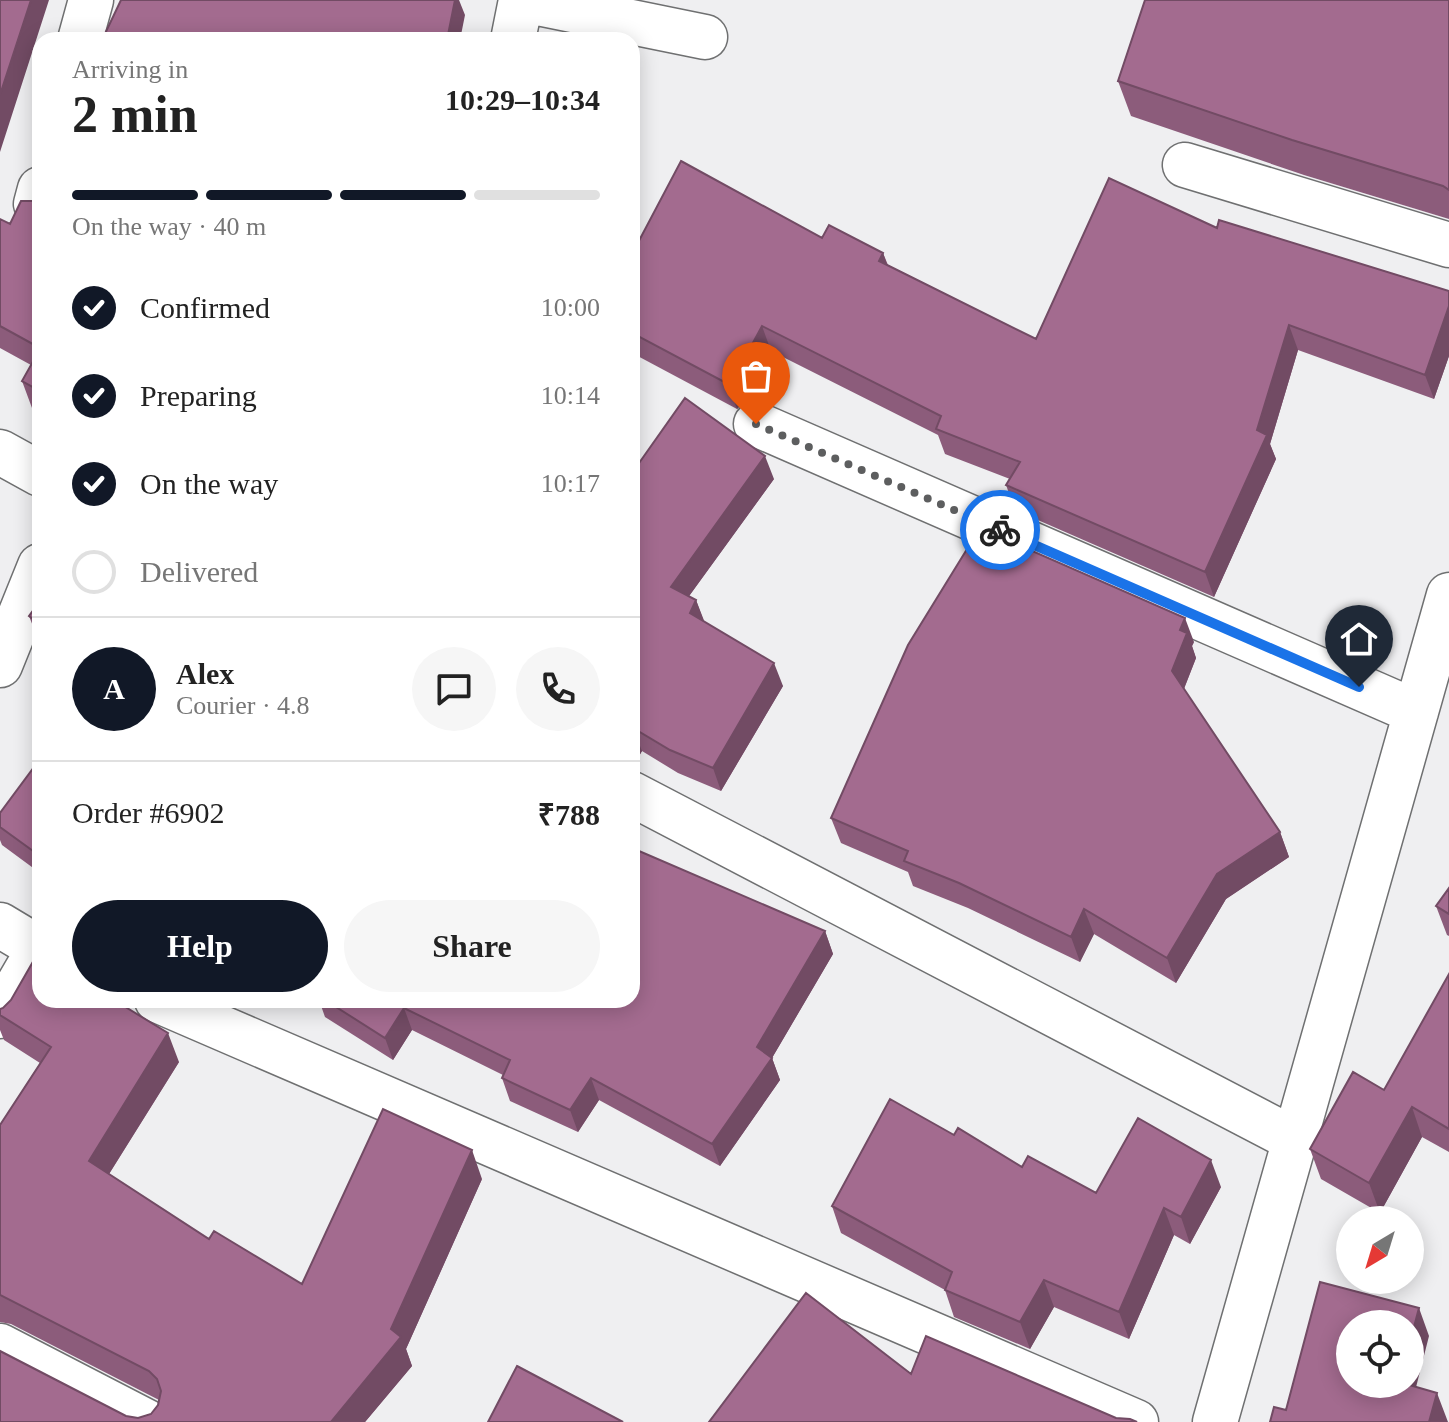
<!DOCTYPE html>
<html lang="en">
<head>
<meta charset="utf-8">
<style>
	:root { --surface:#fff; --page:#f6f6f6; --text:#222; --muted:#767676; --line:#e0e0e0; --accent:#111827 }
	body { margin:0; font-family:Georgia,serif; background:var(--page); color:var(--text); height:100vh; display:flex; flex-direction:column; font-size:30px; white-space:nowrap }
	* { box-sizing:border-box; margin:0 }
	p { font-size:26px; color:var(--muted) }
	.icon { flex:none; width:44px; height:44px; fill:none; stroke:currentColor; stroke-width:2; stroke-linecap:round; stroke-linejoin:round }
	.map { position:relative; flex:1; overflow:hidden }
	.details { position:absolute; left:32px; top:32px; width:608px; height:976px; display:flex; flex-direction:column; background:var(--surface); border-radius:24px; box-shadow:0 4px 20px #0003 }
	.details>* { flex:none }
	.needle { width:52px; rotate:218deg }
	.controls { position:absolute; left:1336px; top:1206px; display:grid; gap:16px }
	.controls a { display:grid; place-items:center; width:88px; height:88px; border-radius:50%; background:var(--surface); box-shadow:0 4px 20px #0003; font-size:40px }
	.pin { position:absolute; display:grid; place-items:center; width:68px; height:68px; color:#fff; margin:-82px -34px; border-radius:50% 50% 50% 0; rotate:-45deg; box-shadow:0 0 8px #0007 }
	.pin .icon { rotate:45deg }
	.courier { position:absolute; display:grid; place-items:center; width:80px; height:80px; margin:-40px; border:6px solid #1a73e8; border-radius:50%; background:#fff; color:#222; box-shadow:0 2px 10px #0007 }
	.overview em { font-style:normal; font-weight:600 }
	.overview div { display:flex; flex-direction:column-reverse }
	.overview { display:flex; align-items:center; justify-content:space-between; height:136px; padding:0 40px }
	h1 { font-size:52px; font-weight:600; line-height:60px }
	.bar { display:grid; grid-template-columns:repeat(4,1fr); gap:12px 8px; align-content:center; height:96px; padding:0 40px }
	.bar i { height:10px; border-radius:6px; background:var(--line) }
	.bar .active { background:var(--accent) }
	.bar p { grid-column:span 4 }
	.line { display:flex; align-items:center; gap:20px; padding:0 40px; border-top:2px solid var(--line) }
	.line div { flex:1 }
	.round { display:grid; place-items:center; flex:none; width:84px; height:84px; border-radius:42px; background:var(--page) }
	ol { padding:0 40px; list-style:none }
	li { display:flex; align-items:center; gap:24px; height:88px }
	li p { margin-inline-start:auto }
	li .icon { padding:8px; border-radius:50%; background:var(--accent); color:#fff; stroke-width:4 }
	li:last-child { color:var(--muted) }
	li i { width:44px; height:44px; border:4px solid var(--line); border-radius:50% }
	.action { display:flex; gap:16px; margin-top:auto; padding:16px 40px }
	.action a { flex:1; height:92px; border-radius:48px; background:var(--accent); color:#fff; font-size:32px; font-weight:600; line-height:92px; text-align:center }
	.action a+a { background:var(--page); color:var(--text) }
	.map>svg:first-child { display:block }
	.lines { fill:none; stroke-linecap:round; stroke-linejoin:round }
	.street-casing { stroke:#6f7071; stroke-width:47 }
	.street { stroke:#fff; stroke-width:44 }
	.wall { fill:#8c5c7b }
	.shaded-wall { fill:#724b64 }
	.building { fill:#a36b8f; stroke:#724b64; stroke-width:2 }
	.done { stroke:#5d5e5f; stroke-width:8; stroke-dasharray:0 14.4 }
	.route { stroke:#1a73e8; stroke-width:10 }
</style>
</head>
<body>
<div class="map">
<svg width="1449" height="1422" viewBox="0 0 1449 1422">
	<rect width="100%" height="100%" fill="#efeff1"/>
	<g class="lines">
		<defs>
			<path id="street" d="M 523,0 L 705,37
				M 80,40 L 91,0
				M 513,40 L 521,0
				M 1185,165 L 1449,245
				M 36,204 L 40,189
				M 756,424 L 1416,712
				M 0,452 L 40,474
				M 0,665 L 40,566
				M 632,794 L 1295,1140
				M 0,925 L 40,949
				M 157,1000 L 1136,1422
				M 0,1016 L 39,949
				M 0,1346 L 147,1422
				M 1215,1422 L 1449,595"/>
		</defs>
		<use href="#street" class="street-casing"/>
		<use href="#street" class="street"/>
	</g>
	<path class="wall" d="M 1449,0 L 1449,219 L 1304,175 L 1131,116 L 1118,81 Z
		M 40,197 L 40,412 L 32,408 L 22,381 L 31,365 L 0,348 L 0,219 L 10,224 L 33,201 Z
		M 1217,228 L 1449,291 L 1449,356 L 1434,399 L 1298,350 L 1270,444 L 1276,459 L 1214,597 L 1015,510 L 1006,485 L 1010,479 L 945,454 L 938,435 L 771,351 L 743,403 L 737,409 L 632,353 L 632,254 L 822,238 L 883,253 L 888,265 L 1036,339 Z
		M 632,473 L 774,479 L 689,596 L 696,600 L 704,622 L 783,686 L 721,791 L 678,773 L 642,751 L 639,756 L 632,753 Z
		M 40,601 L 40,640 L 38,639 L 29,616 Z
		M 1194,642 L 1192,646 L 1196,658 L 1184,689 L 1280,832 L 1289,857 L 1226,899 L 1176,983 L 1094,934 L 1080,962 L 968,908 L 913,886 L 908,872 L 841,843 L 831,818 Z
		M 40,759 L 40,873 L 2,845 L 0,840 L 0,813 Z
		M 1449,888 L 1449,936 L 1447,935 L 1436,906 Z
		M 825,931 L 833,954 L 772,1058 L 780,1080 L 720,1166 L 599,1100 L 578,1132 L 510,1101 L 502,1078 L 503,1075 L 412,1030 L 393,1060 L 325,1017 L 319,1000 L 632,1000 Z
		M 1449,974 L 1449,1152 L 1422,1137 L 1380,1213 L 1321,1179 L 1310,1149 L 1384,1090 Z
		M 0,1009 L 179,1062 L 109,1174 L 209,1239 L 302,1284 L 482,1179 L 406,1349 L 412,1366 L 365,1422 L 0,1422 L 126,1416 L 138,1418 L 151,1414 L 158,1405 L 159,1400 L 11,1324 L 0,1322 L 0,1125 L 40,1063 L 4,1040 L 0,1030 Z
		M 1022,1167 L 1096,1193 L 1221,1187 L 1190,1244 L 1174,1235 L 1129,1339 L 1054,1307 L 1030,1349 L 954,1317 L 945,1290 L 841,1233 L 832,1206 Z"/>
	<path class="shaded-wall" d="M 31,0 L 49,0 L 0,152 L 0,95 Z
		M 455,0 L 459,0 L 465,15 L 460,40 L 447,40 Z
		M 883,253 L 892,278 L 879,261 Z
		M 1449,306 L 1449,356 L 1434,399 L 1425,375 Z
		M 1289,325 L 1298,350 L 1270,444 L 1276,459 L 1214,597 L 1205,572 L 1257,430 Z
		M 762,326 L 771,351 L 743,403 L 737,409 L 728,384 Z
		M 765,456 L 774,479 L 679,610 L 671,587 Z
		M 696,600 L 705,623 L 690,613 Z
		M 1185,618 L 1194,642 L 1192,646 L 1196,658 L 1181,696 L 1172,671 L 1180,630 Z
		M 774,663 L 783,686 L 721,791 L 713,768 Z
		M 633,728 L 642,751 L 639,756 L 632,736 Z
		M 1280,832 L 1289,857 L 1226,899 L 1176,983 L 1167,958 L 1217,874 Z
		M 1084,909 L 1094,934 L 1080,962 L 1071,937 Z
		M 825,931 L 833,954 L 772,1058 L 780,1080 L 720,1166 L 712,1144 L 757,1047 Z
		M 404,1008 L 412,1030 L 393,1060 L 385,1038 Z
		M 168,1033 L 179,1062 L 99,1190 L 89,1161 Z
		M 591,1078 L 599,1100 L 578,1132 L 570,1110 Z
		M 1412,1107 L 1422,1137 L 1380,1213 L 1369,1183 Z
		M 472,1150 L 482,1179 L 406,1349 L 412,1366 L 365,1422 L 331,1422 L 391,1329 Z
		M 1211,1160 L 1221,1187 L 1190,1244 L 1181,1217 Z
		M 1164,1208 L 1174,1235 L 1129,1339 L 1119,1312 Z
		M 1044,1280 L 1054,1307 L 1030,1349 L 1020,1322 Z
		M 1419,1308 L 1429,1336 L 1410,1411 L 1400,1384 L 1410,1384 L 1410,1342 Z
		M 1437,1393 L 1448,1422 L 1429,1422 Z"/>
	<path class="building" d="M 0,0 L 31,0 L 0,95 Z
		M 121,0 L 455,0 L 447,40 L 102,40 Z
		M 1145,0 L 1449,0 L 1449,190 L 1443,186 L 1292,140 L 1118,81 Z
		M 681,161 L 822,238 L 829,225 L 883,253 L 879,261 L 1036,339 L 1109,178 L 1217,228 L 1219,220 L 1449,291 L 1449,306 L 1425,375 L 1289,325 L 1257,430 L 1267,435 L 1205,572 L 1006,485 L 1020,462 L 936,429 L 941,416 L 762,326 L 734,378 L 728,384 L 632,333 L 632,254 Z
		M 40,197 L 40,348 L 0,326 L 0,219 L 10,224 L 21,201 L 33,201 Z
		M 40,349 L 40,391 L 22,381 Z
		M 685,398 L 765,456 L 671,587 L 696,600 L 690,613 L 774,663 L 713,768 L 670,750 L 633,728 L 632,731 L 632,473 Z
		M 980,528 L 1185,618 L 1180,630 L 1187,633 L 1172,671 L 1280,832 L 1217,874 L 1167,958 L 1084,909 L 1071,937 L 959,883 L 904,861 L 908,851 L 831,818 L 908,645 Z
		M 40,601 L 40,624 L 29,616 Z
		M 40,759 L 40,856 L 0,827 L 0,813 Z
		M 632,848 L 825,931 L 757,1047 L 772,1058 L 712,1144 L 591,1078 L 570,1110 L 502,1078 L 510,1060 L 404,1008 L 385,1038 L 325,1000 L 632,1000 Z
		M 1449,888 L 1449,914 L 1436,906 Z
		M 38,953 L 40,955 L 40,1000 L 114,1000 L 168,1033 L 89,1161 L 209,1239 L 214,1231 L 302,1284 L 383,1109 L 472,1150 L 391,1329 L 401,1337 L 331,1422 L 0,1422 L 0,1351 L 126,1416 L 138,1418 L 151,1414 L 158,1405 L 161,1391 L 157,1379 L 149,1371 L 0,1295 L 0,1125 L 51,1047 L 0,1015 L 0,1009 L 3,1008 L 11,1000 Z
		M 1449,974 L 1449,1129 L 1412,1107 L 1369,1183 L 1310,1149 L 1353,1072 L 1384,1090 Z
		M 890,1099 L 954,1135 L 958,1128 L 1022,1167 L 1028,1156 L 1096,1193 L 1138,1118 L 1211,1160 L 1181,1217 L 1164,1208 L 1119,1312 L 1044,1280 L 1020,1322 L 945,1290 L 952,1272 L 832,1206 Z
		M 1320,1282 L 1419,1308 L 1410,1342 L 1410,1324 L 1350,1324 L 1350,1384 L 1406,1384 L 1437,1393 L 1429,1422 L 1270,1422 L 1274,1407 L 1286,1410 Z
		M 806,1293 L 911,1374 L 926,1336 L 1116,1418 L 1130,1419 L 1137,1422 L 709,1422 Z
		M 517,1366 L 623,1422 L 488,1422 Z"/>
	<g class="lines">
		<path class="done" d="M 756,424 L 1000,530"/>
		<path class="route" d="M 1000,530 L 1359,687"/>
	</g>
</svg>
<div class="controls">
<a><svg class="needle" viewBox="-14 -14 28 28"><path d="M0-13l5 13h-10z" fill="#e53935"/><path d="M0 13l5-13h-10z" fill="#767676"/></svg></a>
<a><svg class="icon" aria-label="locate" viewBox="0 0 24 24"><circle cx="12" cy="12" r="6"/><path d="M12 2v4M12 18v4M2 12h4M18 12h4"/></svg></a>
</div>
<div class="pin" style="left:756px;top:424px;background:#ea580c"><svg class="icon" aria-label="bag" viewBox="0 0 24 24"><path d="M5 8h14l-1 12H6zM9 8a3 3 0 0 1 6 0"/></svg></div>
<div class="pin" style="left:1359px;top:687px;background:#1f2937"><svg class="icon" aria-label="home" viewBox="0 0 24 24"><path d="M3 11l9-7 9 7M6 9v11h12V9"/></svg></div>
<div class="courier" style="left:1000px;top:530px"><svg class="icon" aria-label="bike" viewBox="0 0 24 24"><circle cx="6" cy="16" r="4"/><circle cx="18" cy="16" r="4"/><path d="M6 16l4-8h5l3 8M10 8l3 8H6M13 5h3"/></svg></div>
<section class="details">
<div class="overview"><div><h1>2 min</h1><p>Arriving in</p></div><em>10:29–10:34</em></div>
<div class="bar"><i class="active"></i><i class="active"></i><i class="active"></i><i></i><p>On the way · 40 m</p></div>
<ol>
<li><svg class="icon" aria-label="check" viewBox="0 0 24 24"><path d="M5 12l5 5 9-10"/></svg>Confirmed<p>10:00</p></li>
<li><svg class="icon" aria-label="check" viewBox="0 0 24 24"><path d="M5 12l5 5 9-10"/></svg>Preparing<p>10:14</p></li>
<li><svg class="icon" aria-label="check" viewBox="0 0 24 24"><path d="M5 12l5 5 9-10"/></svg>On the way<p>10:17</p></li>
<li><i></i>Delivered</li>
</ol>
<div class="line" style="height:144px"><b class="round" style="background:var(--accent);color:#fff">A</b><div><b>Alex</b><p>Courier · 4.8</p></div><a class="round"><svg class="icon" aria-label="chat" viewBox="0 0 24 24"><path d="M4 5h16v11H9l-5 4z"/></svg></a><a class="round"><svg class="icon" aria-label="phone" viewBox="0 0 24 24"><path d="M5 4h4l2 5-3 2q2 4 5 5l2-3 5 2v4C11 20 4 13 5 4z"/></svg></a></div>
<div class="line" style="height:104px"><div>Order #6902</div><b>₹788</b></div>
<div class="action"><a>Help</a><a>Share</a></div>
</section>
</div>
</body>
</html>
